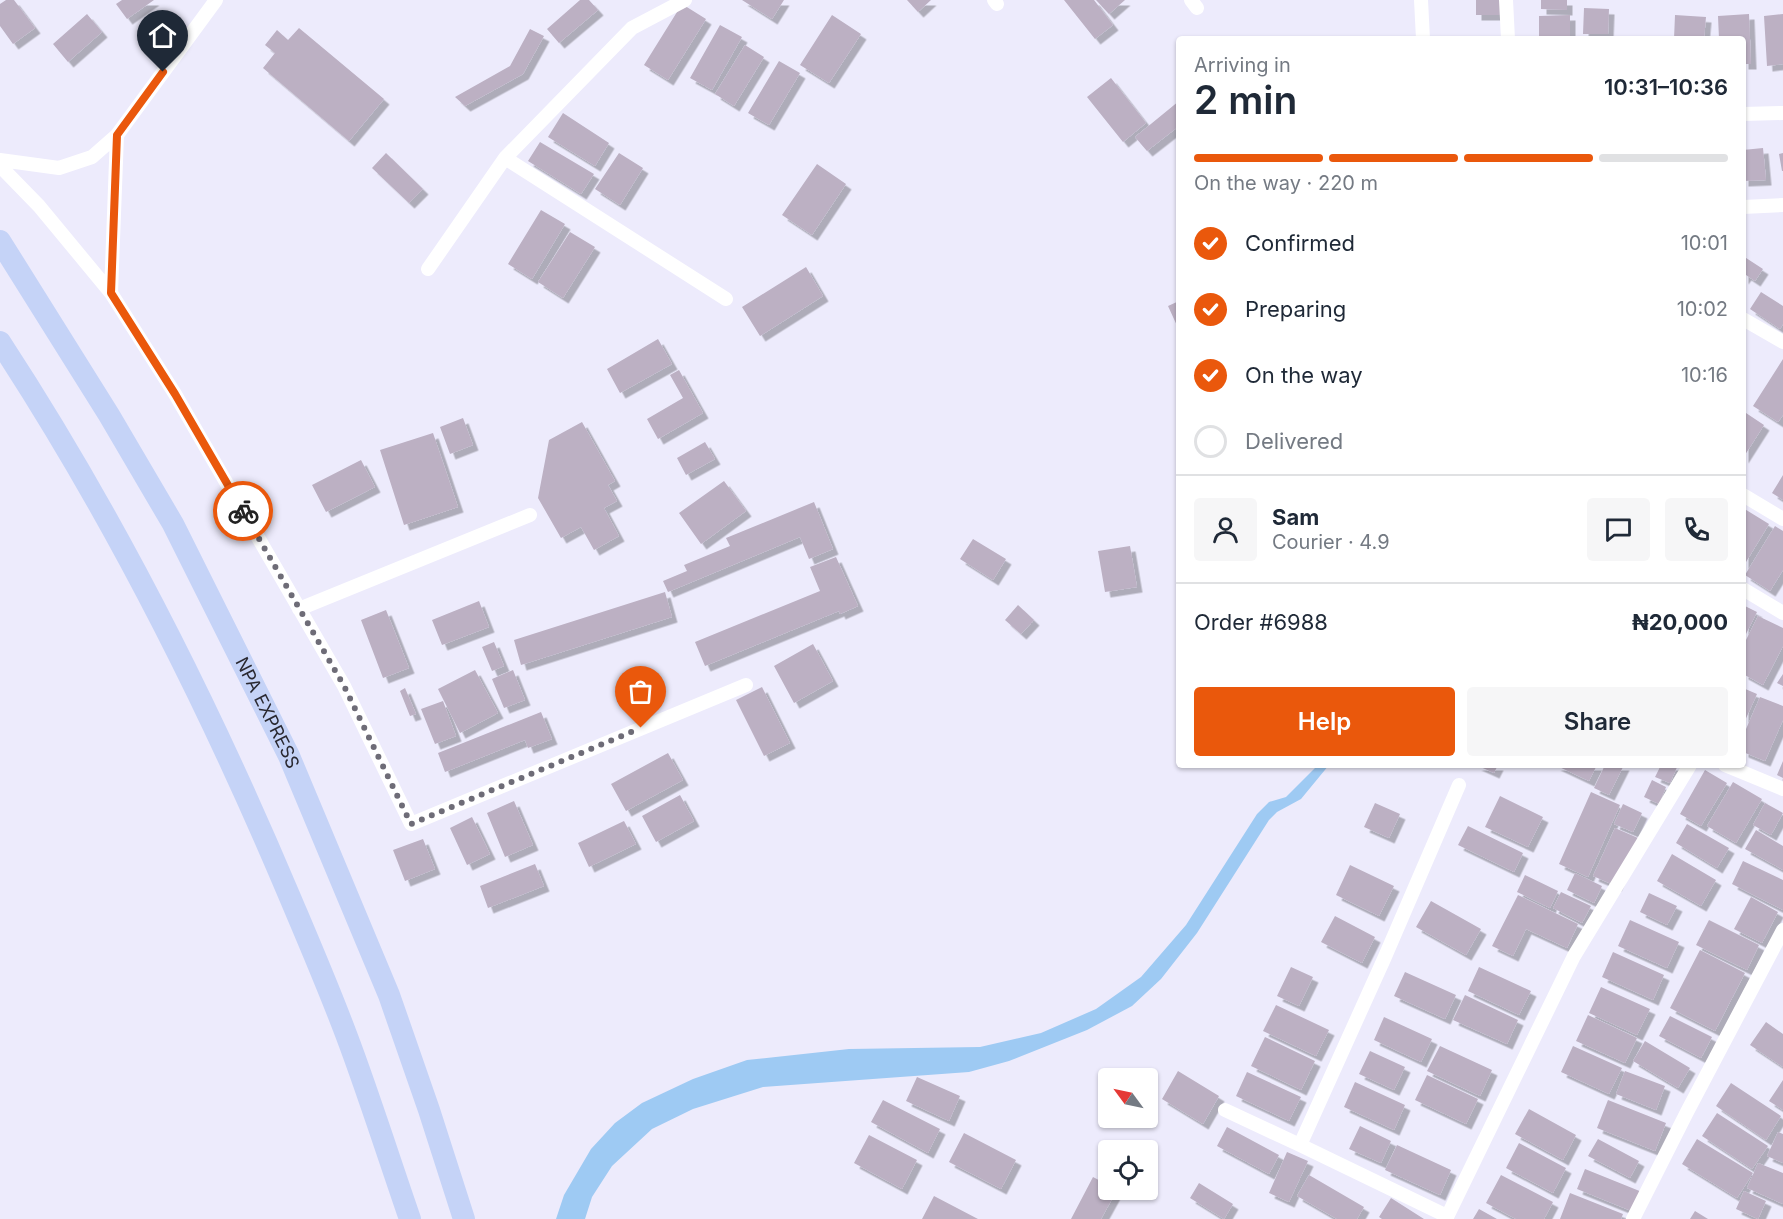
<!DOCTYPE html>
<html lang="en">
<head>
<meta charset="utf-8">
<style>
	:root { --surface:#fff; --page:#f6f6f7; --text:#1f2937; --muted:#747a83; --line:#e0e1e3; --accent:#ea580c }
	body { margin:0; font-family:Inter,sans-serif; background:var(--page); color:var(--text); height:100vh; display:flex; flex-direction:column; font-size:22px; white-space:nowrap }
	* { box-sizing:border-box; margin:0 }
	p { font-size:20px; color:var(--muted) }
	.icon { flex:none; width:33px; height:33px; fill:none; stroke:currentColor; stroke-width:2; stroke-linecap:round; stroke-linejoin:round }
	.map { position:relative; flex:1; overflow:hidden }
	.side { position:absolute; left:1176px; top:36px; width:570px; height:732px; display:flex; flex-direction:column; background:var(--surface); border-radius:6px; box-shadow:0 2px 4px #0004 }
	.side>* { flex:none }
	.needle { width:39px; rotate:303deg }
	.tools { position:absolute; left:1098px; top:1068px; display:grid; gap:12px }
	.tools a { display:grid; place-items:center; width:60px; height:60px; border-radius:6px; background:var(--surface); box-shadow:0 2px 4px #0004; font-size:30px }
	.pin { position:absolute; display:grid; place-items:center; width:51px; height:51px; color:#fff; margin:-62px -26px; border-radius:50% 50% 50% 0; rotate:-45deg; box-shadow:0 0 6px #0007 }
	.pin .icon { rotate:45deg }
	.courier { position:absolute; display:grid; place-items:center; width:60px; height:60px; margin:-30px; border:4px solid #ea580c; border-radius:50%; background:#fff; color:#222; box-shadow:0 2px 8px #0007 }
	.overview em { font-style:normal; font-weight:600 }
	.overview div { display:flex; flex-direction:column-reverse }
	.overview { display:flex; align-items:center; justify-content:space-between; height:102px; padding:0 18px }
	h1 { font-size:39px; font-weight:600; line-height:45px }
	.bar { display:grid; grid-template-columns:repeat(4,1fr); gap:9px 6px; align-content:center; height:72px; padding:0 18px }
	.bar i { height:8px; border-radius:4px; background:var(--line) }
	.bar .current { background:var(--accent) }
	.bar p { grid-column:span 4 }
	.line { display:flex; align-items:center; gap:15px; padding:0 18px; border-top:2px solid var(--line) }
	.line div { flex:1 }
	.round { display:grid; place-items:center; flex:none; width:63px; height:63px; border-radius:6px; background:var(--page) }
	ol { padding:0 18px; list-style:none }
	li { display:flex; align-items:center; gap:18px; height:66px }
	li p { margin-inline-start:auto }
	li .icon { padding:6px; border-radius:50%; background:var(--accent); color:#fff; stroke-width:4 }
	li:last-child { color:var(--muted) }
	li i { width:33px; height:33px; border:3px solid var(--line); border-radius:50% }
	.primary-button { display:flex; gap:12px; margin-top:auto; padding:12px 18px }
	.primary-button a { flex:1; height:69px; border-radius:6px; background:var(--accent); color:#fff; font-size:24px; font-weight:600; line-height:69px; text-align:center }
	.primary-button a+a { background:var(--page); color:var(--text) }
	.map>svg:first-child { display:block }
	.water { fill:#9ecaf3 }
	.building { fill:#bcb0c3; filter:url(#shadow) }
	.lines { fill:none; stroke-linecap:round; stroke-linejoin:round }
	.minor { stroke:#fff; stroke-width:14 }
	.primary { stroke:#c5d3f7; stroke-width:22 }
	.done { stroke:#6e6c77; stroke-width:6; stroke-dasharray:0 10.8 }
	.route { stroke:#ea580c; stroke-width:8 }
	.labels { text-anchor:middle; stroke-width:5; stroke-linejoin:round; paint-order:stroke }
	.street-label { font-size:18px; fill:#292830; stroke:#fff }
</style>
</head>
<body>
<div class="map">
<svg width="1783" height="1219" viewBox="0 0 1783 1219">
	<defs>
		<filter id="shadow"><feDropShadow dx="5.5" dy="5.5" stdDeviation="0" flood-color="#0004"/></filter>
	</defs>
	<rect width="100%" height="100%" fill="#edebfc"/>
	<path class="water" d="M 1318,765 L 1329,765 L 1301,799 L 1277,812 L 1269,820 L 1197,933 L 1161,979 L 1132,1006 L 1087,1030 L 1009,1061 L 969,1072 L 763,1087 L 693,1109 L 652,1129 L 612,1166 L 592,1197 L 585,1219 L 556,1219 L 564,1195 L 591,1149 L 615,1123 L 642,1103 L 693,1079 L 747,1060 L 849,1049 L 980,1047 L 1041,1033 L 1096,1009 L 1141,977 L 1186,925 L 1257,814 L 1269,802 L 1286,797 Z"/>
	<path class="building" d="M 6,0 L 14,0 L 35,28 L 13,44 L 0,26 L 0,4 Z
		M 122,0 L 154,0 L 127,19 L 116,4 Z
		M 580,0 L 589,0 L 598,10 L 559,43 L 547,29 Z
		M 742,0 L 784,0 L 772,19 Z
		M 907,0 L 931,0 L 918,12 Z
		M 1064,0 L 1094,0 L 1113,25 L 1095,39 Z
		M 1096,0 L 1125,0 L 1109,14 Z
		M 1476,0 L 1504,0 L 1504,15 L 1476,15 Z
		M 1541,0 L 1567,0 L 1567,10 L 1541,9 Z
		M 682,4 L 706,19 L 668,80 L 644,65 Z
		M 1584,8 L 1609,9 L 1608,34 L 1583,34 Z
		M 87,14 L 102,32 L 68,62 L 53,44 Z
		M 1749,14 L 1751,64 L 1743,64 L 1743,39 L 1719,39 L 1718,16 Z
		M 1783,14 L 1783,64 L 1767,66 L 1764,16 Z
		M 832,15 L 861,34 L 829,83 L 800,65 Z
		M 1570,15 L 1570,39 L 1539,39 L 1539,16 Z
		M 1675,15 L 1706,17 L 1704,39 L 1674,39 Z
		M 720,25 L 742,37 L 712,90 L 690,78 Z
		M 299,28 L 384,99 L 349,141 L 263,68 L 275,53 L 265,45 L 277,30 L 288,40 Z
		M 530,29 L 544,36 L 523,74 L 465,106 L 455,97 L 510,66 Z
		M 745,45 L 764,57 L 734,106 L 715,94 Z
		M 779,61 L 800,73 L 769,125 L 748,113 Z
		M 1111,78 L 1146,123 L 1123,142 L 1087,97 Z
		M 1179,101 L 1179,126 L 1147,151 L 1135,137 Z
		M 563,113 L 609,143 L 595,166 L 548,137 Z
		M 540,142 L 594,174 L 581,194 L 528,161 Z
		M 1763,148 L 1766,180 L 1743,181 L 1743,150 Z
		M 386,153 L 423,189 L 409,203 L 372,168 Z
		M 619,153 L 643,168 L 620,205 L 595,189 Z
		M 1783,153 L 1783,171 L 1782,171 L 1779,154 Z
		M 817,164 L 846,184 L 812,235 L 782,215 Z
		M 541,210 L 565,224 L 532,279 L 508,264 Z
		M 570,232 L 595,247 L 563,298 L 538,282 Z
		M 1743,256 L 1763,269 L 1755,281 L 1746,275 L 1743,279 Z
		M 806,267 L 823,296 L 760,336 L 742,307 Z
		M 1761,292 L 1783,306 L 1783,324 L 1780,329 L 1750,309 Z
		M 1179,301 L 1179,330 L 1168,306 Z
		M 658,339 L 672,364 L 620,393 L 607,369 Z
		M 1783,359 L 1783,415 L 1778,422 L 1753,406 Z
		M 679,370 L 703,413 L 658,439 L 647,419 L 683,398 L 670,375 Z
		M 1746,413 L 1764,425 L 1743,458 L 1743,418 Z
		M 463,418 L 473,445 L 450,454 L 440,427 Z
		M 582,422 L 615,481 L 608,485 L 617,501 L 604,508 L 619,536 L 594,550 L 581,527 L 561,538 L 538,498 L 549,440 Z
		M 433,433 L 458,507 L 404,525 L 380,450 Z
		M 705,442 L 715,459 L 686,475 L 677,458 Z
		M 361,460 L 375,487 L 326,512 L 312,485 Z
		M 1783,475 L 1783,500 L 1772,493 Z
		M 724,481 L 746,511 L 701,544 L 679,513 Z
		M 814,502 L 833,549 L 809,559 L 800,537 L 668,592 L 663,581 L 687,571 L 684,565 L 730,546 L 726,538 Z
		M 1743,508 L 1769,524 L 1743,567 Z
		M 1775,526 L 1783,531 L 1783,570 L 1770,591 L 1745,575 Z
		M 973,539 L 1006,559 L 993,580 L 960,559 Z
		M 1130,546 L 1137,587 L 1105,592 L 1098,551 Z
		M 836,557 L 858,606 L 840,614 L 839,611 L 705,666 L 695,642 L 820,591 L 810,567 Z
		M 665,592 L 672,617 L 521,665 L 514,640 Z
		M 479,601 L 489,627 L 442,645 L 432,620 Z
		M 1018,605 L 1034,620 L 1021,634 L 1005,620 Z
		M 1743,605 L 1757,612 L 1743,640 Z
		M 386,610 L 409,668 L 383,678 L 361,620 Z
		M 1758,616 L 1783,628 L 1783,646 L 1763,685 L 1743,674 L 1743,646 Z
		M 494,642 L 504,666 L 492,671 L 482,647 Z
		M 813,644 L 833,681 L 794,703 L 774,666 Z
		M 475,670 L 498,713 L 460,733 L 438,689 Z
		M 513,670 L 525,700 L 504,708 L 492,679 Z
		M 1783,674 L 1783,686 L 1777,683 Z
		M 762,687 L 790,743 L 764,756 L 736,700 Z
		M 405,688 L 416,714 L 410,716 L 400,691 Z
		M 1743,688 L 1757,694 L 1743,725 Z
		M 1760,697 L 1783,706 L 1783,720 L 1765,761 L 1743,752 L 1743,736 Z
		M 443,701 L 456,736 L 435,744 L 421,709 Z
		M 541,712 L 552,739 L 528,748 L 525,740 L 445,772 L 438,753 Z
		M 668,753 L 683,780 L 626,811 L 611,784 Z
		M 1783,761 L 1783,778 L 1777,775 Z
		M 1476,765 L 1498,765 L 1494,773 Z
		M 1555,765 L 1597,765 L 1589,781 Z
		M 1605,765 L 1624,765 L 1609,795 L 1594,788 Z
		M 1661,765 L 1678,765 L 1670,783 L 1655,777 Z
		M 1705,770 L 1727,783 L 1701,826 L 1680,814 Z
		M 1652,780 L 1666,787 L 1659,804 L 1644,797 Z
		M 1733,782 L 1762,799 L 1736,843 L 1707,826 Z
		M 1591,792 L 1620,805 L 1588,877 L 1559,864 Z
		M 680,795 L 694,821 L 656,842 L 642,816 Z
		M 1500,796 L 1543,817 L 1528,847 L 1485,827 Z
		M 514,801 L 533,845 L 505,857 L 487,813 Z
		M 1375,803 L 1400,814 L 1389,838 L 1364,827 Z
		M 1765,803 L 1783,813 L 1771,835 L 1753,825 Z
		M 1623,804 L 1642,813 L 1633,832 L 1614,824 Z
		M 472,817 L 490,854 L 467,865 L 450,828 Z
		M 624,821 L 636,844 L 589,867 L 578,843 Z
		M 1687,824 L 1729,848 L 1717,868 L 1676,843 Z
		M 1468,826 L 1523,853 L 1514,872 L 1458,845 Z
		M 1615,828 L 1638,838 L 1616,886 L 1593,876 Z
		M 1756,830 L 1783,846 L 1783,870 L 1745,849 Z
		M 423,839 L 435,869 L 405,881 L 393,850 Z
		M 1672,854 L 1716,880 L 1701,906 L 1657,881 Z
		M 1743,861 L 1783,880 L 1783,910 L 1732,884 Z
		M 535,864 L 544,886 L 488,908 L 480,886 Z
		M 1350,865 L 1394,886 L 1379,916 L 1336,895 Z
		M 1575,873 L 1602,886 L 1594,903 L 1567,890 Z
		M 1525,875 L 1558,891 L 1550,908 L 1517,892 Z
		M 1561,892 L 1591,906 L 1582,923 L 1553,908 Z
		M 1649,893 L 1677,906 L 1667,925 L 1640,912 Z
		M 1518,895 L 1578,924 L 1567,948 L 1526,929 L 1513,956 L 1492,946 Z
		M 1751,897 L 1778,912 L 1762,943 L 1734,929 Z
		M 1431,901 L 1481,929 L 1466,955 L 1416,927 Z
		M 1335,916 L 1375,937 L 1362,963 L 1321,942 Z
		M 1630,920 L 1679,942 L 1667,968 L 1618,946 Z
		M 1709,920 L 1759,945 L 1747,970 L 1696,945 Z
		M 1700,950 L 1745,973 L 1715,1031 L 1670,1008 Z
		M 1613,952 L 1664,975 L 1653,1000 L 1602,977 Z
		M 1291,967 L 1313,977 L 1299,1006 L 1277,996 Z
		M 1479,967 L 1531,991 L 1519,1015 L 1468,991 Z
		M 1405,972 L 1456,995 L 1445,1019 L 1394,996 Z
		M 1601,987 L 1650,1009 L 1637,1035 L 1589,1013 Z
		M 1465,995 L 1518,1020 L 1507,1044 L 1453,1020 Z
		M 1276,1005 L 1329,1030 L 1316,1056 L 1263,1031 Z
		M 1588,1015 L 1637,1038 L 1625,1063 L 1576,1041 Z
		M 1670,1016 L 1712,1037 L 1701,1058 L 1659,1036 Z
		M 1384,1017 L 1432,1039 L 1421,1062 L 1374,1040 Z
		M 1766,1022 L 1783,1034 L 1783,1067 L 1750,1045 Z
		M 1265,1037 L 1315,1061 L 1301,1090 L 1251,1066 Z
		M 1645,1041 L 1690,1068 L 1678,1088 L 1633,1061 Z
		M 1440,1046 L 1492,1070 L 1480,1096 L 1427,1071 Z
		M 1573,1046 L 1622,1068 L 1609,1094 L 1561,1072 Z
		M 1370,1051 L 1405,1067 L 1394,1090 L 1359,1074 Z
		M 1178,1071 L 1219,1096 L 1203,1124 L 1162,1099 Z
		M 1625,1071 L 1665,1086 L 1656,1110 L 1616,1094 Z
		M 1247,1072 L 1301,1097 L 1289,1121 L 1236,1096 Z
		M 1427,1075 L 1478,1099 L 1466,1124 L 1415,1100 Z
		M 917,1077 L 960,1096 L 949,1121 L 906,1101 Z
		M 1783,1080 L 1783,1110 L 1769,1101 Z
		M 1355,1082 L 1405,1105 L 1394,1130 L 1344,1107 Z
		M 1731,1083 L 1781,1116 L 1766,1140 L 1716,1106 Z
		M 883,1100 L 940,1129 L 928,1153 L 871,1122 Z
		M 1608,1100 L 1666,1123 L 1655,1151 L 1597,1128 Z
		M 1529,1109 L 1576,1135 L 1563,1160 L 1515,1134 Z
		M 1717,1113 L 1768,1146 L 1752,1169 L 1702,1136 Z
		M 1360,1126 L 1391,1141 L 1381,1163 L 1349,1149 Z
		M 1227,1127 L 1279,1155 L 1269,1174 L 1217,1146 Z
		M 1778,1132 L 1783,1134 L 1783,1163 L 1767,1156 Z
		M 964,1133 L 1016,1160 L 1001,1189 L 949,1162 Z
		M 869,1135 L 917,1160 L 902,1189 L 854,1163 Z
		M 1598,1139 L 1639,1161 L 1630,1178 L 1588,1156 Z
		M 1697,1139 L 1753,1173 L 1737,1198 L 1682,1164 Z
		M 1519,1143 L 1566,1168 L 1553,1193 L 1506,1168 Z
		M 1397,1145 L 1451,1170 L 1440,1195 L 1385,1170 Z
		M 1287,1152 L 1308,1161 L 1289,1202 L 1269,1193 Z
		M 1758,1163 L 1783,1173 L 1783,1204 L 1747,1188 Z
		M 1585,1169 L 1642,1192 L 1634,1212 L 1577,1189 Z
		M 1309,1175 L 1364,1207 L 1357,1219 L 1337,1219 L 1297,1196 Z
		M 1501,1175 L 1553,1202 L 1544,1219 L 1516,1219 L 1486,1203 Z
		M 1093,1177 L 1108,1185 L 1108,1190 L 1117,1190 L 1101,1219 L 1071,1219 Z
		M 1199,1183 L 1233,1204 L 1224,1219 L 1190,1198 Z
		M 1744,1191 L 1766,1201 L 1758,1219 L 1736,1209 Z
		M 1570,1193 L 1623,1214 L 1621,1219 L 1560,1219 Z
		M 934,1196 L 978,1219 L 922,1219 Z
		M 1391,1198 L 1424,1219 L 1382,1219 L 1379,1217 Z
		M 1479,1209 L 1497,1219 L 1473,1219 Z
		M 1695,1211 L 1708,1219 L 1690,1219 Z"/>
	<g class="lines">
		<path class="minor" d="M 685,0 L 632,28 L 505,158 L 726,299
			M 994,0 L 997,4
			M 1191,0 L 1197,8
			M 1421,0 L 1423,39
			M 1506,0 L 1508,39
			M 1743,114 L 1783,113
			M 0,160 L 59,168 L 92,157 L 117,135 L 216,0
			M 0,166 L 39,206 L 111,293 L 175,394 L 344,686 L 411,824 L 746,685
			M 1743,207 L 1783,205
			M 428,269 L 505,158
			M 111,293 L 117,135
			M 1743,319 L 1783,342
			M 1743,495 L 1783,519
			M 1743,589 L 1783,613
			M 299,609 L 530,515
			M 1725,765 L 1783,789
			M 1225,1110 L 1300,1145 L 1384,959 L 1459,785
			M 1300,1145 L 1447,1216
			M 1446,1219 L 1574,956 L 1690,765
			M 1633,1219 L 1687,1112 L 1783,930"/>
		<g class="primary">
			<path id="s1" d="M 0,241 L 109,415 L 173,524 L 289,756 L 389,995 L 429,1110 L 464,1219"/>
			<path d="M 0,342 C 114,516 208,703 289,895 C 311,947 334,1000 353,1053 C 373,1108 391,1164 410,1219"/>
		</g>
	</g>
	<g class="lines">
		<path class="done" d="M 243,511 L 344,686 L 411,824 L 641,728"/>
		<path class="route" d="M 163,72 L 117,135 L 111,293 L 175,394 L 243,511"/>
	</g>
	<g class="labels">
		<g class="street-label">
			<text dy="6" stroke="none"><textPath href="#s1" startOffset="543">NPA EXPRESS</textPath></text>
		</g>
	</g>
</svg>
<div class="tools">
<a><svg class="needle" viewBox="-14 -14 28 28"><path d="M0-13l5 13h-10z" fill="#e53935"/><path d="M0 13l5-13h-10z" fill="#747a83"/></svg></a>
<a><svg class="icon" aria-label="locate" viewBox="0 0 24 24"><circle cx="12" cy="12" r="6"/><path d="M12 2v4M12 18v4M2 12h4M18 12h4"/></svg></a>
</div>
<div class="pin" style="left:641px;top:728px;background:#ea580c"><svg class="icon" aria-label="bag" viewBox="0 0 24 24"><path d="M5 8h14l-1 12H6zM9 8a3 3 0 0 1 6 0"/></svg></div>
<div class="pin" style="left:163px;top:72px;background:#1f2937"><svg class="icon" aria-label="home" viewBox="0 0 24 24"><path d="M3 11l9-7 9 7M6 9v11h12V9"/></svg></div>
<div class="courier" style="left:243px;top:511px"><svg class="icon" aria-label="bike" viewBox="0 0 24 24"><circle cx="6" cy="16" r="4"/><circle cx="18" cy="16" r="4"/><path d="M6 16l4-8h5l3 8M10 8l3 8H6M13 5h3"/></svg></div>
<section class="side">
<div class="overview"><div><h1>2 min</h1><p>Arriving in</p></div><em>10:31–10:36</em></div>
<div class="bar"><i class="current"></i><i class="current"></i><i class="current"></i><i></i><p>On the way · 220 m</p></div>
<ol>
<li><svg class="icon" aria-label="check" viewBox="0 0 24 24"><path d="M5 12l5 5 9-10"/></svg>Confirmed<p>10:01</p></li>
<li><svg class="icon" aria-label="check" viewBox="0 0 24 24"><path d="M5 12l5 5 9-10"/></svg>Preparing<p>10:02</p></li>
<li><svg class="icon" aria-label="check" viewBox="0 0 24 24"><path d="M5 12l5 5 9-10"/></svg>On the way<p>10:16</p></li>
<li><i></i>Delivered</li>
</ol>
<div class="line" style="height:108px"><a class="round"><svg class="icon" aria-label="person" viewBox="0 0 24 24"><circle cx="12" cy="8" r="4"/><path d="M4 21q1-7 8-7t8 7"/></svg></a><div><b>Sam</b><p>Courier · 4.9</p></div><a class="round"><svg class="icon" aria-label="chat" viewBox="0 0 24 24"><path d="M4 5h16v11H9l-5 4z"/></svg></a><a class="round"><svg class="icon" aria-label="phone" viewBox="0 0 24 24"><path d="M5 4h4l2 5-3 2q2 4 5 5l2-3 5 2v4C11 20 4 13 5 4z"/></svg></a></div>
<div class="line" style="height:78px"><div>Order #6988</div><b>₦20,000</b></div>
<div class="primary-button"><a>Help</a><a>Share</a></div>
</section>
</div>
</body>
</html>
